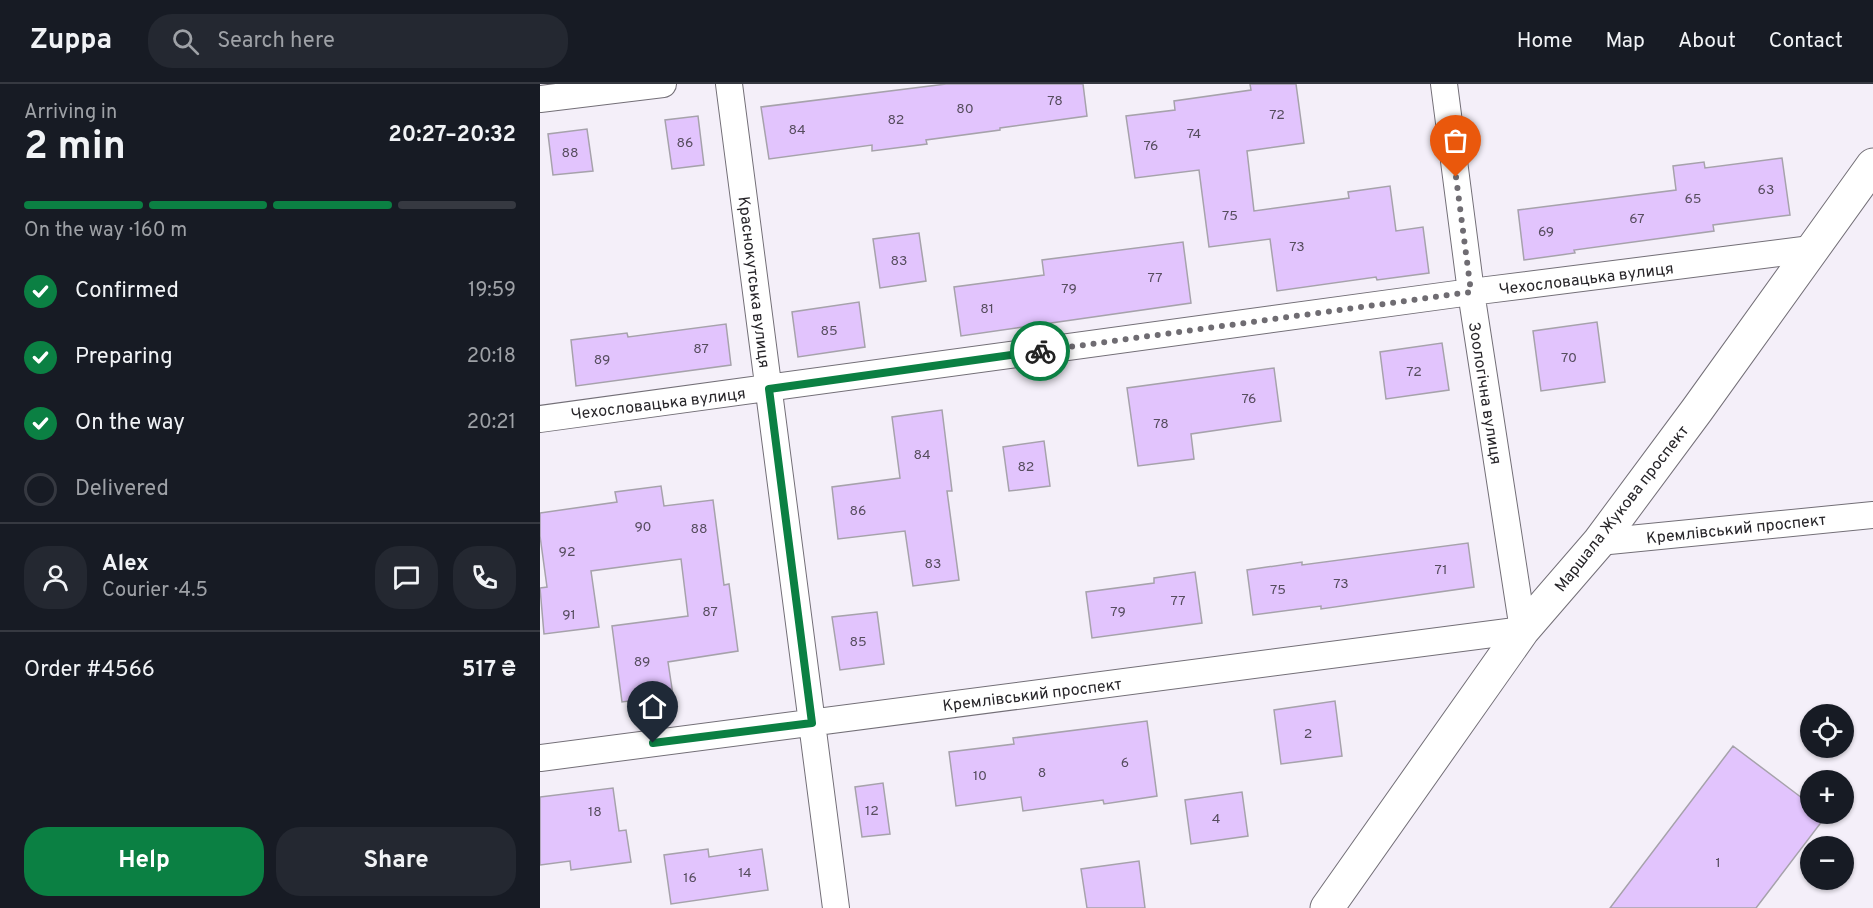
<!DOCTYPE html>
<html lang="en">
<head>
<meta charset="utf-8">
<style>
	:root { --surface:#171b24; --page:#242831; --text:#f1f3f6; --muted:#9ea1a6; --line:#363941; --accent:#0b8043 }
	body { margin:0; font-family:Overpass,sans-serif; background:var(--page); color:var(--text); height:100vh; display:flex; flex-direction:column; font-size:22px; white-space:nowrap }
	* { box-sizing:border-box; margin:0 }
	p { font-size:20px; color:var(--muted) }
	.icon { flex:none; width:33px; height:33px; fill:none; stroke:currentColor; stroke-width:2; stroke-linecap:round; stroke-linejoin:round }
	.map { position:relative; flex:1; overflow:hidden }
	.panel { display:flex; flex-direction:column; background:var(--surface); width:540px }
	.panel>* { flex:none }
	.controls { position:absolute; left:1260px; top:620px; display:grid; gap:12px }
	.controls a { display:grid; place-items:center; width:54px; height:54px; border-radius:50%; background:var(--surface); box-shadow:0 2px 4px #0004; font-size:30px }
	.pin { position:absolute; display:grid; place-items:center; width:51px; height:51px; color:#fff; margin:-62px -26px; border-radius:50% 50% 50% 0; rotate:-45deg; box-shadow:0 0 6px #0007 }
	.pin .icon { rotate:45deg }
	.courier { position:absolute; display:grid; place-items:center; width:60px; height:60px; margin:-30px; border:4px solid #0b8043; border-radius:50%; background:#fff; color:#222; box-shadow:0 2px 8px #0007 }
	.overview em { font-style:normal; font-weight:700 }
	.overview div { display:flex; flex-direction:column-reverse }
	.overview { display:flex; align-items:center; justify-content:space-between; height:102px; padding:0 24px }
	h1 { font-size:39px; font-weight:700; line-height:45px }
	.bar { display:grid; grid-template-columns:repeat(4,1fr); gap:9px 6px; align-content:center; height:72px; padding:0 24px }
	.bar i { height:8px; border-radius:4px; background:var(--line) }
	.bar .active { background:var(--accent) }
	.bar p { grid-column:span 4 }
	.line { display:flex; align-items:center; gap:15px; padding:0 24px; border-top:2px solid var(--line) }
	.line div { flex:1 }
	.round { display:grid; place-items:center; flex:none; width:63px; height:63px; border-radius:24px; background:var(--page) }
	ol { padding:0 24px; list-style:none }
	li { display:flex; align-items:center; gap:18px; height:66px }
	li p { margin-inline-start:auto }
	li .icon { padding:6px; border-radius:50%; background:var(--accent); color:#fff; stroke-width:4 }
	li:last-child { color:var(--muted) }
	li i { width:33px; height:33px; border:3px solid var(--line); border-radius:50% }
	.cta { display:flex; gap:12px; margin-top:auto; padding:12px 24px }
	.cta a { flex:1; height:69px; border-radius:24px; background:var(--accent); color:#fff; font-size:24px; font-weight:700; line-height:69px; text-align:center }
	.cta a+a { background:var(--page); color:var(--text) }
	header { display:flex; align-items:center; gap:36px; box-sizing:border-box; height:84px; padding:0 30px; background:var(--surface); border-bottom:2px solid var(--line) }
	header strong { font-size:28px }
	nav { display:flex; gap:33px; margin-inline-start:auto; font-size:21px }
	.search { width:420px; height:54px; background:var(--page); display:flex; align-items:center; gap:15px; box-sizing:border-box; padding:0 21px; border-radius:24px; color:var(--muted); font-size:22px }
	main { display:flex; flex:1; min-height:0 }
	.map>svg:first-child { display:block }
	.building { fill:#e2c4fd; stroke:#a6a2ab; stroke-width:1.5 }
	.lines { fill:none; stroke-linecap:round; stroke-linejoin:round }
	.minor-casing { stroke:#736f77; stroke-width:28 }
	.tertiary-casing { stroke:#736f77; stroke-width:35 }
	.minor { stroke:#fff; stroke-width:26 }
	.tertiary { stroke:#fff; stroke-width:33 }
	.done { stroke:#6f6c72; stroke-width:6; stroke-dasharray:0 10.8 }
	.route { stroke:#0b8043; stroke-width:8 }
	.labels { text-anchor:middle; stroke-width:4.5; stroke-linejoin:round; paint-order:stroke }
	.number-label { font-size:14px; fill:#564d5e }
	.street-label { font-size:16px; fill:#272529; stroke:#fff }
</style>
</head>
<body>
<header>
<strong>Zuppa</strong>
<div class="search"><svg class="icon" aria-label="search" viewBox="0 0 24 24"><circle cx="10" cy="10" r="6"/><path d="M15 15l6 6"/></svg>Search here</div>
<nav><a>Home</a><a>Map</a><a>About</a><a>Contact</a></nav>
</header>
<main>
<section class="panel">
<div class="overview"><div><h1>2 min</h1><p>Arriving in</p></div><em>20:27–20:32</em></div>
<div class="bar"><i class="active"></i><i class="active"></i><i class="active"></i><i></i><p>On the way · 160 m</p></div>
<ol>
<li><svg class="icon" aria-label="check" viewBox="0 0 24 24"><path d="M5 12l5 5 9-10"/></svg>Confirmed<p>19:59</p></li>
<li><svg class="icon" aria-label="check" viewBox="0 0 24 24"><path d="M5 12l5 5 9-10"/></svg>Preparing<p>20:18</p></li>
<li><svg class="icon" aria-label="check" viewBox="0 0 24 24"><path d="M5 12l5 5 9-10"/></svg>On the way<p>20:21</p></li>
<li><i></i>Delivered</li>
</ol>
<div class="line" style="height:108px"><a class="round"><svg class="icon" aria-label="person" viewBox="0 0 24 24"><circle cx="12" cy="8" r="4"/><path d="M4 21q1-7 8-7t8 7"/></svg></a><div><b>Alex</b><p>Courier · 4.5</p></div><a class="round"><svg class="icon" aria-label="chat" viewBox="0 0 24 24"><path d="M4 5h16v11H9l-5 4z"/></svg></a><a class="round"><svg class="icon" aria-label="phone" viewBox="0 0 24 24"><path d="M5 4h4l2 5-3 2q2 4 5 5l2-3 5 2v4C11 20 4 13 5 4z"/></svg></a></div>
<div class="line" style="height:78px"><div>Order #4566</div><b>517 ₴</b></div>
<div class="cta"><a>Help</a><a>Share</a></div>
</section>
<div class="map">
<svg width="1333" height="824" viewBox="0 0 1333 824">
	<rect width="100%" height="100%" fill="#f4eff9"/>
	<path class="building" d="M 406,0 L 543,0 L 547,32 L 460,44 L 460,46 L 386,56 L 387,60 L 332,67 L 332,61 L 229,75 L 221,23 Z
		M 710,0 L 756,0 L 764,59 L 707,67 L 714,127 L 809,114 L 808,108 L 850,102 L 856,147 L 883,143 L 889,189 L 837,196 L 836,193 L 737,207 L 730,155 L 669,163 L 659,86 L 595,94 L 586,32 L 635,26 L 634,17 L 711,6 Z
		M 158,32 L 164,81 L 132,85 L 125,36 Z
		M 47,45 L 53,87 L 13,91 L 8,50 Z
		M 1242,74 L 1250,131 L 1173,141 L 1174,147 L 1034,166 L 1035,169 L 984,176 L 978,126 L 1136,106 L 1133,82 L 1164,78 L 1165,84 Z
		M 379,149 L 386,197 L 340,204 L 333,155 Z
		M 643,158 L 651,219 L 421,252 L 414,203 L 504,191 L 502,176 Z
		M 319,218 L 325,263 L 258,273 L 252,228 Z
		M 1057,238 L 1065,298 L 1001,307 L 993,247 Z
		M 186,240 L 191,281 L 36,302 L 31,256 L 87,249 L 88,253 Z
		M 902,259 L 909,306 L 846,315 L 840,268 Z
		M 734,284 L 741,337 L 651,350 L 654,375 L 598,382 L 587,304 Z
		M 402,326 L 412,407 L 407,407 L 419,496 L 373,502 L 365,447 L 298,455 L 292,403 L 360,394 L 352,333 Z
		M 504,357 L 510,402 L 469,407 L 463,363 Z
		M 121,402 L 124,422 L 173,416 L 184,501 L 189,500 L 198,567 L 128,578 L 133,611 L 82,618 L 72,542 L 148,532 L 141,475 L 51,487 L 59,543 L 4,550 L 0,504 L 7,503 L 0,452 L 0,429 L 77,418 L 75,408 Z
		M 928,459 L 934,503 L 781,525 L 781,522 L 713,531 L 707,486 L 762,478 L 762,481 Z
		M 655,488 L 662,539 L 552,554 L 546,508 L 614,499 L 614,494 Z
		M 337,528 L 344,580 L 300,586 L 292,533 Z
		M 795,617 L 802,672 L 741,680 L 734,626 Z
		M 607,637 L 617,712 L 564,720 L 563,716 L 483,727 L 481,713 L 416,722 L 409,668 L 474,660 L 473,654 Z
		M 1193,662 L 1270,720 L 1270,729 L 1282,729 L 1286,732 L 1216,824 L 1070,824 Z
		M 343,699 L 350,750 L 322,753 L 315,703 Z
		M 73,704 L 79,747 L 86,746 L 91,778 L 31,786 L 30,777 L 0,781 L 0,713 Z
		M 702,708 L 708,752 L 651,760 L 645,716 Z
		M 168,765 L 169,773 L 222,765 L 228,806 L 131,820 L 124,771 Z
		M 599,777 L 605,824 L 547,824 L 541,785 Z"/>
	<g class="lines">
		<defs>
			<path id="minor" d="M 189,0 L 296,824
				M 0,15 L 123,0
				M 0,335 L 931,208 L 1271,165
				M 1059,458 L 1333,431
				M 0,674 L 983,546 L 931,208 L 904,0"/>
			<path id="tertiary" d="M 787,824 L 983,546 L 1059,458 L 1157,326 L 1333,81"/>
		</defs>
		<use href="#minor" class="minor-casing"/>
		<use href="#tertiary" class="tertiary-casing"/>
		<use href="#minor" class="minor"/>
		<use href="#tertiary" class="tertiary"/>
	</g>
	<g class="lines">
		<path class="done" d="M 500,267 L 931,208 L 916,93"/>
		<path class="route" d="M 113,659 L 272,639 L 229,305 L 500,267"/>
	</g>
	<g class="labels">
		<g class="number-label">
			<text x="515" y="21">78</text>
			<text x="425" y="29">80</text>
			<text x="737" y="35">72</text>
			<text x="356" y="40">82</text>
			<text x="257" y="50">84</text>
			<text x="654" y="54">74</text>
			<text x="145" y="63">86</text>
			<text x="611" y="66">76</text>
			<text x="30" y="73">88</text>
			<text x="1226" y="110">63</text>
			<text x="1153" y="119">65</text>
			<text x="690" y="136">75</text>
			<text x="1097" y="139">67</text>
			<text x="1006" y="152">69</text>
			<text x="757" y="167">73</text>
			<text x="359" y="181">83</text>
			<text x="615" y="198">77</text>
			<text x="529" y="209">79</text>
			<text x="447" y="229">81</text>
			<text x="289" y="251">85</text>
			<text x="161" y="269">87</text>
			<text x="1029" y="278">70</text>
			<text x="62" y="280">89</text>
			<text x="874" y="292">72</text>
			<text x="709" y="319">76</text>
			<text x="621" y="344">78</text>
			<text x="382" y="375">84</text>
			<text x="486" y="387">82</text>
			<text x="318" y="431">86</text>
			<text x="103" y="447">90</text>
			<text x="159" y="449">88</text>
			<text x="27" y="472">92</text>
			<text x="393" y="484">83</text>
			<text x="901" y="490">71</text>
			<text x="801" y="504">73</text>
			<text x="738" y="510">75</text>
			<text x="638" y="521">77</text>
			<text x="170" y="532">87</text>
			<text x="578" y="532">79</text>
			<text x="29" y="535">91</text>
			<text x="318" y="562">85</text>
			<text x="102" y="582">89</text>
			<text x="768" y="654">2</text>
			<text x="585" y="683">6</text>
			<text x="502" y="693">8</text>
			<text x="440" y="696">10</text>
			<text x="332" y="731">12</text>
			<text x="55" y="732">18</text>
			<text x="676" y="739">4</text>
			<text x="1178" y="783">1</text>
			<text x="205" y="793">14</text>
			<text x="150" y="798">16</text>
		</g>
		<g class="street-label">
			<text transform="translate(1046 194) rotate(-7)" y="6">Чехословацька вулиця</text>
			<text transform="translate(215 198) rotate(83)" y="6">Краснокутська вулиця</text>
			<text transform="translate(946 309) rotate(81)" y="6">Зоологічна вулиця</text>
			<text transform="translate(118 319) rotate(-7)" y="6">Чехословацька вулиця</text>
			<text transform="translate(1081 424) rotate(-52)" y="6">Маршала Жукова проспект</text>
			<text transform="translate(1196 444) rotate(-6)" y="6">Кремлівський проспект</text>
			<text transform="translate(492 610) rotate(-7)" y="6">Кремлівський проспект</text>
		</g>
	</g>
</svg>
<div class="controls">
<a><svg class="icon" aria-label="locate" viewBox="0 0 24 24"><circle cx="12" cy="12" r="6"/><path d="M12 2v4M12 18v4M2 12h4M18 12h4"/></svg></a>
<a>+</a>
<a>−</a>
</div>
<div class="pin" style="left:916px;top:93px;background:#ea580c"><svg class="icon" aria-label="bag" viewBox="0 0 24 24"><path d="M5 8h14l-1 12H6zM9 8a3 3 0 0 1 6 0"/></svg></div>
<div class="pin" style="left:113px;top:659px;background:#1f2937"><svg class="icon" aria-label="home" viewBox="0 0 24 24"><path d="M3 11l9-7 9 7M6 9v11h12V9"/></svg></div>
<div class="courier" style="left:500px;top:267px"><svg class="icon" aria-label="bike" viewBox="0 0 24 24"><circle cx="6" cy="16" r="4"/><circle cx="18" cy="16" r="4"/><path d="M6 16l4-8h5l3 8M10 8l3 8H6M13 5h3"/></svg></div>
</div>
</main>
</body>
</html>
